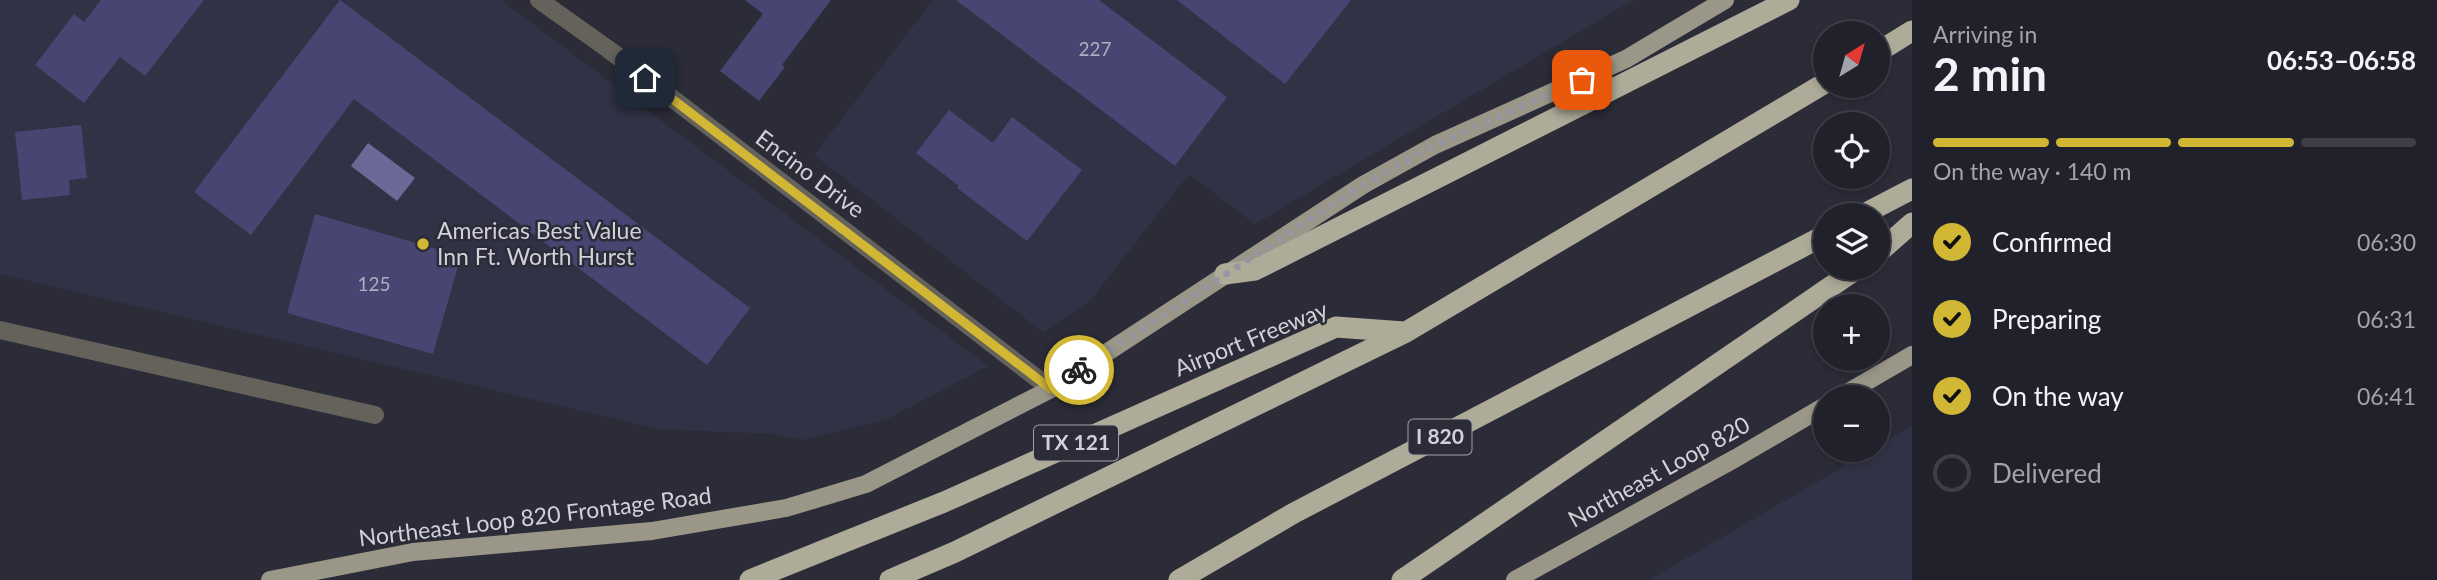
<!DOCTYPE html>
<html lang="en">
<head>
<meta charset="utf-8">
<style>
	:root { --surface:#21212b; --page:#292933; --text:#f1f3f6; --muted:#a2a3a9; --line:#3e3e47; --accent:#d2b735 }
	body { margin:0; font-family:Lato,sans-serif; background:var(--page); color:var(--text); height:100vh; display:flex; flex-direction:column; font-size:26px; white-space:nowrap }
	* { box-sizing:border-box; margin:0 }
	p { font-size:23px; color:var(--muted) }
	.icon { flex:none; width:38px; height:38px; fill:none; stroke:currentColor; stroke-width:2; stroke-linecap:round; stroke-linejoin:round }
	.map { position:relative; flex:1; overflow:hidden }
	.details { display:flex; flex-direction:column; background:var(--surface); width:525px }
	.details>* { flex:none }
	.needle { width:46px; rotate:37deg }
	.buttons { position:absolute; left:1813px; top:21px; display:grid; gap:14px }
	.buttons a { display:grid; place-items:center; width:77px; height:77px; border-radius:50%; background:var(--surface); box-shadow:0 4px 10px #0003,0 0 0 2px var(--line); font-size:35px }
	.pin { position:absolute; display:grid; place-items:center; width:60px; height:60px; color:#fff; margin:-30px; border-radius:14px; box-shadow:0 4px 10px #0006 }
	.courier { position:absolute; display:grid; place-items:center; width:70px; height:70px; margin:-35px; border:5px solid #d2b735; border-radius:50%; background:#fff; color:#222; box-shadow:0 2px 9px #0007 }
	.summary em { font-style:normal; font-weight:700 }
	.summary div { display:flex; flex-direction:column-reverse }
	.summary { display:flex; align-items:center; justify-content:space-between; height:119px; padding:0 21px }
	h1 { font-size:46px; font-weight:700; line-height:52px }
	.bar { display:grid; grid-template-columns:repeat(4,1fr); gap:10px 7px; align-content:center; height:84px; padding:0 21px }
	.bar i { height:9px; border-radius:5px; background:var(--line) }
	.bar .selected { background:var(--accent) }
	.bar p { grid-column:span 4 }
	ol { padding:0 21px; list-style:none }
	li { display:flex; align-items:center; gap:21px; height:77px }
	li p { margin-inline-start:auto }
	li .icon { padding:7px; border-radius:50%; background:var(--accent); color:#111; stroke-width:4 }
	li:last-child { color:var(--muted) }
	li i { width:38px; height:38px; border:4px solid var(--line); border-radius:50% }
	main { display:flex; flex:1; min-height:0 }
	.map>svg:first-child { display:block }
	.built { fill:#323246 }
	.water { fill:#6a6998 }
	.building { fill:#474572 }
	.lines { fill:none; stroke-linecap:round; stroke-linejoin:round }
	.minor { stroke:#64625b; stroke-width:18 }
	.major { stroke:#9a9688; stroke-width:18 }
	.highway { stroke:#afab99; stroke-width:21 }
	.done { stroke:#9797a2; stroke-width:7; stroke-dasharray:0 12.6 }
	.route { stroke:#d2b735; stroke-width:9 }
	.poi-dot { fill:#d2b735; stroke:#2c2c39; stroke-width:2.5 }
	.labels { text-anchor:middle; stroke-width:5; stroke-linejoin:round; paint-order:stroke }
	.number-label { font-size:19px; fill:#aeaec0 }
	.shield { fill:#2c2c39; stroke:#a0a0aa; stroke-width:2 }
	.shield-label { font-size:21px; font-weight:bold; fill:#d1d1da }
	.street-label { font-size:23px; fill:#d1d1da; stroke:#2c2c39 }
	.poi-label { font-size:23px; fill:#d1d1da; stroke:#2c2c39; text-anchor:start }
</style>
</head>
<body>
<main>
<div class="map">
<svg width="1912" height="580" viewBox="0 0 1912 580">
	<rect width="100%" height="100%" fill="#2c2c39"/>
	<path class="built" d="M 0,0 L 501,0 L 988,366 L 885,420 L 801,440 L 773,434 L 659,429 L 0,274 Z
		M 933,0 L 1633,0 L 1255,224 L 1189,174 L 1089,302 L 1043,332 L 814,155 Z
		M 1912,426 L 1912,580 L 1649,580 L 1872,450 L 1878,450 L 1878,446 Z"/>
	<path class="water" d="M 368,143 L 415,178 L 397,201 L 351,166 Z"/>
	<path class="building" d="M 101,0 L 204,0 L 145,76 L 120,57 L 84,103 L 35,65 L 74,14 L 84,22 Z
		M 340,0 L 750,308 L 707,365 L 354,99 L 251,235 L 194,192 Z
		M 745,0 L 831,0 L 782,65 L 785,67 L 759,101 L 720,71 L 763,14 Z
		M 956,0 L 1099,0 L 1227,97 L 1175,166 Z
		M 1177,0 L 1351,0 L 1285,84 Z
		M 949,110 L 993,143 L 1012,117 L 1082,170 L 1027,241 L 957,188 L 959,186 L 916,153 Z
		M 81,125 L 87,178 L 69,180 L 70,195 L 22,200 L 15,132 Z
		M 315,214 L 461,256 L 433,354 L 287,313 Z"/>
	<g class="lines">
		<path class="minor" d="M 539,0 L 608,49 L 1051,389
			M 0,330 L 375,415"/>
		<path class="major" d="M 1840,397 L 1912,355
			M 270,580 L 413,552 L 652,531 L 786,508 L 866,484 L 1051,389 L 1363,185 L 1435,145 L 1626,59 L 1725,0
			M 1515,580 L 1736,458 L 1825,406"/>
		<path class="highway" d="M 1878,52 L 1912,31
			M 1862,215 L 1912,189
			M 1878,253 L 1912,223
			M 1225,274 L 1255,270 L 1789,0
			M 750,580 L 944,502 L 1336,327 L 1404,332
			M 890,580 L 955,552 L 1406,332 L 1825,83
			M 1179,580 L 1294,513 L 1825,235
			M 1402,580 L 1858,268"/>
	</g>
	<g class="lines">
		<path class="done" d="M 1079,370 L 1363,185 L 1435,145 L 1582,80"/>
		<path class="route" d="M 645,78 L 1051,389 L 1079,370"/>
	</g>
	<circle class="poi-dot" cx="423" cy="244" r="7"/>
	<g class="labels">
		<g class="number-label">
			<text x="1095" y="56">227</text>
			<text x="374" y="291">125</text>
		</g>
		<g class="shield">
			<rect x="1408.5" y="419.5" width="63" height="35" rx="5"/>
			<rect x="1034" y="425.5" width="84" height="35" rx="5"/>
		</g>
		<g class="shield-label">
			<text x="1440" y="444">I 820</text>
			<text x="1076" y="450">TX 121</text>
		</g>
		<g class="street-label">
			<text transform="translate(810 174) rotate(37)" y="8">Encino Drive</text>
			<text transform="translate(1251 339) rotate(-22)" y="8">Airport Freeway</text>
			<text transform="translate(1659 472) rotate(-29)" y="8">Northeast Loop 820</text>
			<text transform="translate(535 517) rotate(-7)" y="8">Northeast Loop 820 Frontage Road</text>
		</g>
		<g class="poi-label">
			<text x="437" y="239">Americas Best Value<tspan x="437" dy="26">Inn Ft. Worth Hurst</tspan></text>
		</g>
	</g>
</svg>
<div class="buttons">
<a><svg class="needle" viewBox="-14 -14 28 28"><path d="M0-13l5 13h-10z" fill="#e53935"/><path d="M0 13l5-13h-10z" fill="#a2a3a9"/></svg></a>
<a><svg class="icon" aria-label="locate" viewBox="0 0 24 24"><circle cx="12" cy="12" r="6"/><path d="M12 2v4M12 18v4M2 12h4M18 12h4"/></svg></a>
<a><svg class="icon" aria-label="layers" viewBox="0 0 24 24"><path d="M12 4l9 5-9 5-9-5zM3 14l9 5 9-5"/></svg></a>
<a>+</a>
<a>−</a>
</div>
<div class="pin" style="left:1582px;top:80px;background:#ea580c"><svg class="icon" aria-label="bag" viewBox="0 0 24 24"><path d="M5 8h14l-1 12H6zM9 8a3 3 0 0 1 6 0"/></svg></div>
<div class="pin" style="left:645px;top:78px;background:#1f2937"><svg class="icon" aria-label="home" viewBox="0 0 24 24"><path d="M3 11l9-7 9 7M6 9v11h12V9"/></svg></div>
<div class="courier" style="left:1079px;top:370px"><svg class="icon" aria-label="bike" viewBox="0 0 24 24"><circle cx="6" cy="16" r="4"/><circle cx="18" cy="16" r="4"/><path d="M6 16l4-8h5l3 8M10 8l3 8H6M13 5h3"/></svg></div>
</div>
<section class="details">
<div class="summary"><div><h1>2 min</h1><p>Arriving in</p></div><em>06:53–06:58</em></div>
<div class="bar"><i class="selected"></i><i class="selected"></i><i class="selected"></i><i></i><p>On the way · 140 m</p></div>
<ol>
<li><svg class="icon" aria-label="check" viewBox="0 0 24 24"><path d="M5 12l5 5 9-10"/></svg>Confirmed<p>06:30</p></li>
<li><svg class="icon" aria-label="check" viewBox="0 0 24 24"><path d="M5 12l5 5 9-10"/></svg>Preparing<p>06:31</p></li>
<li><svg class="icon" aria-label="check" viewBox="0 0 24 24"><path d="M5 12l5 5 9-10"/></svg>On the way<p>06:41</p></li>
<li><i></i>Delivered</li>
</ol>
</section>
</main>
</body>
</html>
